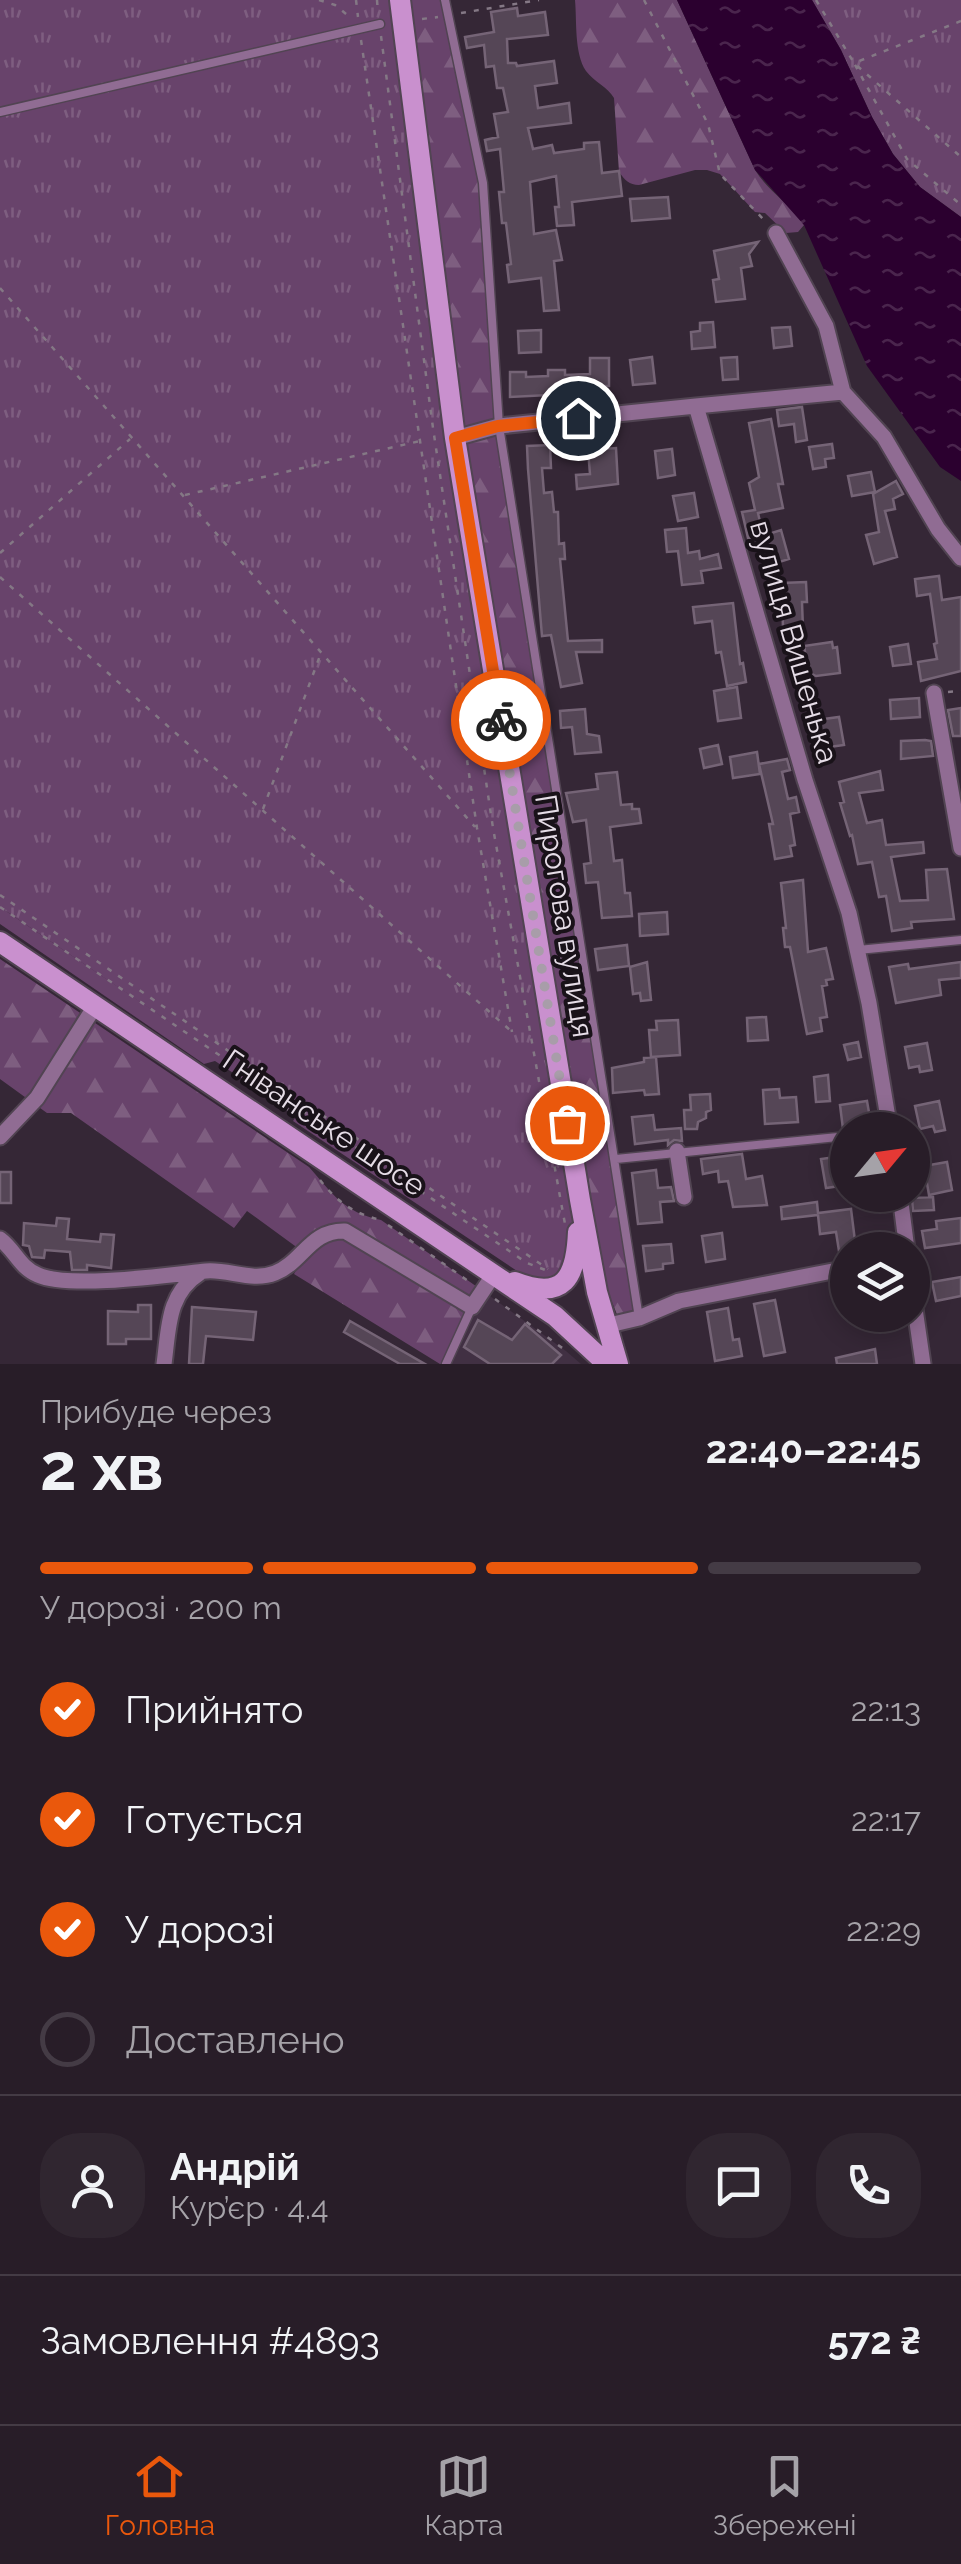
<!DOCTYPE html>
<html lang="uk">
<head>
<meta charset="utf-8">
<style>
	:root { --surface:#281d28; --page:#302630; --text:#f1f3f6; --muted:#a5a2a8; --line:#443b45; --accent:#ea580c }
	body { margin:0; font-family:Raleway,sans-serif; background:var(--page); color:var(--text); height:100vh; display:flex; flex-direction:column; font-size:38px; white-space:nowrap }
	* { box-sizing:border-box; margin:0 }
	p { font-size:32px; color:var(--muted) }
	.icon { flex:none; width:55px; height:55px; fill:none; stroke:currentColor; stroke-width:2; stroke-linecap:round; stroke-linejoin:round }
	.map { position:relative; height:1364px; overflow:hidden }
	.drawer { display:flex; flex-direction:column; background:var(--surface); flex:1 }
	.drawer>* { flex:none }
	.needle { width:65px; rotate:61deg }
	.fabs { position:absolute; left:830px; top:1112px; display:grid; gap:20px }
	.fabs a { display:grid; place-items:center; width:100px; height:100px; border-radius:50%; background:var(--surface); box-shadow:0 5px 25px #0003,0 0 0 2px var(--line); font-size:50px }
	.pin { position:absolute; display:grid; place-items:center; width:85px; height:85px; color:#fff; margin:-42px; border:5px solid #fff; border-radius:50%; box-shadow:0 2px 10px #0007 }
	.courier { position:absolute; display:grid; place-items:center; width:100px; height:100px; margin:-50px; border:8px solid #ea580c; border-radius:50%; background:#fff; color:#222; box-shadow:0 2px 12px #0007 }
	.overview em { font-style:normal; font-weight:700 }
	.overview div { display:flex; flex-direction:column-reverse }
	.overview { display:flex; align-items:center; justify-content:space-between; height:170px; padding:0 40px }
	h1 { font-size:65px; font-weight:700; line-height:75px }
	.bar { display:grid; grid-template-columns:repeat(4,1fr); gap:15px 10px; align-content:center; height:120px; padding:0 40px }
	.bar i { height:12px; border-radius:8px; background:var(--line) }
	.bar .on { background:var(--accent) }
	.bar p { grid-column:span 4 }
	.line { display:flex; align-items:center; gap:25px; padding:0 40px; border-top:2px solid var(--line) }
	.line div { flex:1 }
	.round { display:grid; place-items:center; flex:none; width:105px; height:105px; border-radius:40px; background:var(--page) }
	ol { padding:0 40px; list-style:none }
	li { display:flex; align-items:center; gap:30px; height:110px }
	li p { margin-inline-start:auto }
	li .icon { padding:10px; border-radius:50%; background:var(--accent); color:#fff; stroke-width:4 }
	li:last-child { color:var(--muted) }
	li i { width:55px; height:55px; border:5px solid var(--line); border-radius:50% }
	.tabs { display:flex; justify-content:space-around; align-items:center; height:140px; border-top:2px solid var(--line); background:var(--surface); font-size:28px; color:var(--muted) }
	.tabs a { display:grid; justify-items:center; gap:5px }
	.tabs .on { color:var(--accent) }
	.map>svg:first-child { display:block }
	.built { fill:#413043 }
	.green { fill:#68436b }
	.forest { fill:url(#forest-firs) }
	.park { fill:url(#park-tufts) }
	.water { fill:url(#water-ripples) }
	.building { fill:#554656; stroke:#756476; stroke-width:2.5 }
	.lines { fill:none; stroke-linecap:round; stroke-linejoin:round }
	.service-casing { stroke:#514452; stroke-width:11 }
	.minor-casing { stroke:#514452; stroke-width:19 }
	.secondary-casing { stroke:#514452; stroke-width:24 }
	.path { stroke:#847885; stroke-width:2.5; stroke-dasharray:5 8; stroke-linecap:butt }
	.service { stroke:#906c93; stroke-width:8 }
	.minor { stroke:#906c93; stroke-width:15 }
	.secondary { stroke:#c990ce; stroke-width:20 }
	.done { stroke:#a89da9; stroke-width:10; stroke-dasharray:0 18 }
	.route { stroke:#ea580c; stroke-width:12 }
	.labels { text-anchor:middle; stroke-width:8; stroke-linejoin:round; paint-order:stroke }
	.street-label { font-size:30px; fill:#e6dde7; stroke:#191219 }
</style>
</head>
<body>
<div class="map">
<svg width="961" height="1364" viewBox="0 0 961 1364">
	<defs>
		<pattern id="forest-firs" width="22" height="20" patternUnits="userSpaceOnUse" patternTransform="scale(2.5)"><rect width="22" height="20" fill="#68436b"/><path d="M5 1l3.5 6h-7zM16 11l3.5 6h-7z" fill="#7e5e80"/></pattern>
		<pattern id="park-tufts" width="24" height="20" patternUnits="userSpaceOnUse" patternTransform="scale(2.5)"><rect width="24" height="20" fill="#68436b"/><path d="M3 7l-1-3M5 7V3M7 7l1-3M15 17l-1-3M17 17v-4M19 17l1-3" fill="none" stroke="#7e5e80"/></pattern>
		<pattern id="water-ripples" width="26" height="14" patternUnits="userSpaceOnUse" patternTransform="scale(2.5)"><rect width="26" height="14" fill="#2b002f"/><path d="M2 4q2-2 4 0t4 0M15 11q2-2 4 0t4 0" fill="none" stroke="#4a254d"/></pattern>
	</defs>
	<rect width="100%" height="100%" fill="#352736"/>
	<path class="built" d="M 483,1291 L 566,1351 L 581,1364 L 446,1364 Z"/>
	<path class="green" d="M 0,907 L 527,1263 L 558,1286 L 535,1283 L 293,1121 L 297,1115 L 215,1061 L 204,1064 L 0,924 Z"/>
	<path class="forest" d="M 411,0 L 445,0 L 479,157 L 499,426 L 639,1318 L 620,1322 L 606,1287 L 464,437 Z
		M 575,0 L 677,0 L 755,170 C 768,191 790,204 804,225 L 798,232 L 786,233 L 765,213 L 755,212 L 720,174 L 707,170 L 695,170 L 639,185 C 629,185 625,180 619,172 L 614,98 C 608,87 594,82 586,71 C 574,53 577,21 575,0 Z
		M 0,959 L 309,1167 C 333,1194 343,1212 381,1220 L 483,1291 L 446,1364 L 440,1364 L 294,1274 L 306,1254 L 247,1211 L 234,1228 L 71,1113 L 47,1113 L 0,1079 Z"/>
	<path class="park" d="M 0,0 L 397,0 L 455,438 L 580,1200 L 558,1286 L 0,907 Z
		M 812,0 L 961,0 L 961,217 L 920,187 L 893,154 L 872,117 L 841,50 Z"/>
	<path class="water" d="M 677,0 L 812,0 L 841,50 L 872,117 L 893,154 L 920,187 L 961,217 L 961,481 L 940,467 L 867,366 L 804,225 L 755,170 Z"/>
	<path class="building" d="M 517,8 L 518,16 L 545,12 L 548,35 L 507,39 L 508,63 L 516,63 L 517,66 L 554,61 L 557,83 L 535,86 L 538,108 L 569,103 L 571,123 L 528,128 L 533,149 L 552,145 L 554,153 L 584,149 L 584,143 L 599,142 L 602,173 L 619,171 L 622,196 L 572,202 L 574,225 L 557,226 L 555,207 L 559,207 L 556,176 L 530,182 L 534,234 L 556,230 L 562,260 L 554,261 L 559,310 L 544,311 L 541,278 L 509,282 L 507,265 L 511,264 L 506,223 L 502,223 L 499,192 L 504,192 L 500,149 L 487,151 L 485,140 L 498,137 L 494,114 L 508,112 L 503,88 L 497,88 L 494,66 L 486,67 L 484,45 L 467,48 L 465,37 L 494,32 L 491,12 Z
		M 668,197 L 670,218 L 632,221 L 630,199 Z
		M 758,242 L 749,254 L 752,266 L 741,268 L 745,299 L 716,302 L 713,280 L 719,279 L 714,251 Z
		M 713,322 L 715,347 L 692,349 L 691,332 L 700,331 L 700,323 Z
		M 790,327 L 792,346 L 774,348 L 772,328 Z
		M 541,330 L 541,352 L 519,353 L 518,331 Z
		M 652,357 L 655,383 L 633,385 L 630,360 Z
		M 737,357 L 738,379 L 723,380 L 721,358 Z
		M 590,358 L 609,358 L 609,386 L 578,386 L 578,390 L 569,390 L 569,394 L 510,397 L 510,372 L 526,372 L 526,377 L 548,376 L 548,370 L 565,370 L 565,375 L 590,374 Z
		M 802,407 L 807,440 L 796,442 L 794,424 L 779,426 L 777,410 Z
		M 771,419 L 783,484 L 778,484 L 783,508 L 758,513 L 763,535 L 748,538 L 742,512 L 755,510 L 749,483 L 759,477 L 749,423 Z
		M 832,444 L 834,458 L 825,459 L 826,467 L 813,469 L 809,447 Z
		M 550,445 L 551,468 L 542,468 L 544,493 L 552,492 L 554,512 L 558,512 L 559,544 L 564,543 L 565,559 L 560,559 L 568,641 L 602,640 L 602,652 L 576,652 L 582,683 L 561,687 L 551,635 L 542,636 L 528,469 L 527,446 Z
		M 616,448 L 618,484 L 577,489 L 576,475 L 590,474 L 588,450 Z
		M 672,449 L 675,475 L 658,478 L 655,451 Z
		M 871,472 L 875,492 L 852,496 L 848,476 Z
		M 896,481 L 903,494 L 893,499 L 895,509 L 885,511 L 897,557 L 874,564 L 866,535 L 879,532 L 873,494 Z
		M 694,493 L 698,517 L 678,521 L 673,496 Z
		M 686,528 L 688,553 L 699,551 L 700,559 L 718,554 L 721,568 L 701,571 L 703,583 L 682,585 L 678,551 L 667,552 L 665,530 Z
		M 781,530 L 789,559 L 773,564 L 765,535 Z
		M 939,576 L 942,600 L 961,597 L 961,671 L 921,681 L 918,662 L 937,659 L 934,644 L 937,643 L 930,594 L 917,596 L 915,579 Z
		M 806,582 L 807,602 L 802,602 L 803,629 L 783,630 L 782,583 Z
		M 733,603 L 740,664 L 743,663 L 746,682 L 727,686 L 721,652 L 716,653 L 712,621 L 695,623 L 693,607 Z
		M 832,642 L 833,648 L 837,647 L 840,673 L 816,676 L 800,668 L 799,659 L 806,658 L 804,646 Z
		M 908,644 L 911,664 L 893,666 L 890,647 Z
		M 737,687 L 741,718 L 718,721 L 714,691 Z
		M 919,698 L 920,717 L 891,719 L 890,700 Z
		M 961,708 L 961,736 L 953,736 L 948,710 Z
		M 585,709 L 587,734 L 599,736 L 601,752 L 575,754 L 572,727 L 561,728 L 560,711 Z
		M 839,717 L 844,745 L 829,747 L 828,741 L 819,743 L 816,720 Z
		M 925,740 L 931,741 L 933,756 L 901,759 L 901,741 Z
		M 718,745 L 722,764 L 704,768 L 700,749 Z
		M 757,752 L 760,774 L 733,778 L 730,757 Z
		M 787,759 L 790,770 L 782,772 L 788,799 L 796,797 L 799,812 L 790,814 L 795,845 L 790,846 L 792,856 L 775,859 L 769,824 L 773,824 L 759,764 Z
		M 880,771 L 883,790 L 859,793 L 867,823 L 882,820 L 886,845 L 923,842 L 924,853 L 891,857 L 900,901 L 928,900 L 926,870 L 947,869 L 954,919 L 911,922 L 912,928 L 892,931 L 886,896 L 879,897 L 872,862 L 858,864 L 852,835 L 850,836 L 840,803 L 844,802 L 839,782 Z
		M 617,772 L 621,805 L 632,804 L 632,809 L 639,809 L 641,823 L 610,827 L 614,861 L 622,860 L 625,893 L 630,893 L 632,916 L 602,918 L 598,882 L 586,883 L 584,864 L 591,863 L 586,820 L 573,822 L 566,793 L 598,789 L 596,774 Z
		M 803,880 L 808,952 L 826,948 L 833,979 L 826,980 L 827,985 L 822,986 L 827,1017 L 820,1018 L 822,1031 L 807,1034 L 790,947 L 785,947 L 783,928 L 786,928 L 781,883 Z
		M 667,912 L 668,934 L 640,936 L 639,914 Z
		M 627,945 L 629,966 L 598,970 L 595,949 Z
		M 647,962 L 651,1000 L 641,1001 L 640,993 L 633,994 L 630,967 Z
		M 961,962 L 961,978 L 939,980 L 941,995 L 896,1003 L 889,967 L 908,964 L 909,969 Z
		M 766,1017 L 768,1040 L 748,1041 L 747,1018 Z
		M 678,1020 L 680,1055 L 651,1057 L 649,1030 L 657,1030 L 656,1021 Z
		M 858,1042 L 861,1057 L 848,1060 L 844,1045 Z
		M 927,1043 L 932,1070 L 920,1072 L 919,1066 L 909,1068 L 905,1047 Z
		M 656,1057 L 659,1094 L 645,1095 L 644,1090 L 613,1093 L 612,1068 L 644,1062 L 644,1058 Z
		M 828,1075 L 830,1101 L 816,1102 L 814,1077 Z
		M 779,1089 L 780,1098 L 796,1097 L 798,1122 L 765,1124 L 763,1090 Z
		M 710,1094 L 711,1110 L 706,1112 L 706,1118 L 698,1122 L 697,1129 L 685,1129 L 684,1110 L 691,1110 L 690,1095 Z
		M 867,1101 L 872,1130 L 843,1129 L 840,1105 Z
		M 939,1101 L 945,1130 L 935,1132 L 933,1126 L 920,1129 L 915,1106 Z
		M 653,1115 L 655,1130 L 681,1128 L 682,1141 L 674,1140 L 668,1145 L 668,1140 L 635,1144 L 632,1117 Z
		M 742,1154 L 746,1179 L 762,1176 L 767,1205 L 733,1207 L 728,1181 L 719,1182 L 718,1171 L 703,1174 L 701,1159 Z
		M 843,1156 L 847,1185 L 826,1188 L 821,1159 Z
		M 947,1162 L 952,1190 L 929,1195 L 924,1166 Z
		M 656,1170 L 658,1188 L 671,1187 L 674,1201 L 660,1202 L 662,1222 L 638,1224 L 632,1173 Z
		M 0,1172 L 11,1172 L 11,1203 L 0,1203 Z
		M 933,1197 L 934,1210 L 913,1211 L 912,1198 Z
		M 817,1202 L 818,1213 L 851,1209 L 856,1249 L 839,1251 L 836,1232 L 820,1234 L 818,1215 L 782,1219 L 781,1207 Z
		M 57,1218 L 69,1219 L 67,1239 L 100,1242 L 101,1234 L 114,1235 L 111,1268 L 87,1265 L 87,1270 L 72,1270 L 70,1252 L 45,1250 L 44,1258 L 32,1257 L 29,1246 L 23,1245 L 24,1223 L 56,1226 Z
		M 961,1218 L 961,1243 L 925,1248 L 922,1231 L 937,1229 L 936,1221 Z
		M 722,1233 L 725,1259 L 706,1262 L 702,1236 Z
		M 671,1244 L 673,1263 L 663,1264 L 663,1269 L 646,1271 L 643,1246 Z
		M 961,1277 L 961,1296 L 936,1301 L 932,1282 Z
		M 775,1300 L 785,1352 L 764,1356 L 754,1304 Z
		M 138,1305 L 151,1305 L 151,1339 L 126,1339 L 126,1344 L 108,1344 L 108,1311 L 138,1312 Z
		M 192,1307 L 256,1312 L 253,1340 L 206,1336 L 203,1364 L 189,1364 Z
		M 728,1308 L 733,1340 L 739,1339 L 742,1356 L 715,1361 L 707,1312 Z
		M 478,1320 L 512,1340 L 525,1324 L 561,1355 L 552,1364 L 490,1364 L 464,1347 Z
		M 350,1321 L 425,1364 L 400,1364 L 344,1332 Z
		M 875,1349 L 877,1364 L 837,1364 L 836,1358 Z"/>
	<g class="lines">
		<defs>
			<path id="service" d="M 445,0 L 483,183 L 499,426 L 639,1318
				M 0,112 L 380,24
				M 858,950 L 961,940
				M 616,1159 L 848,1136
				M 446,1364 L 472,1307"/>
			<path id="minor" d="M 776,233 L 826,326 L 843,392
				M 696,406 L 843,392 L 884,437 L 938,529 L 961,558
				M 455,438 L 499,426 L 696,406 L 805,780 L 849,913 L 869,1003 L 890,1130
				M 934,693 L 961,848
				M 0,1137 L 37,1098 L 95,1006
				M 677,1151 L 684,1197
				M 900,1195 L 907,1250
				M 0,1239 C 15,1250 19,1267 38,1275 C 70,1289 168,1275 206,1271 C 229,1269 252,1282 275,1273 C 303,1262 310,1230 345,1231 L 472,1307 L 494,1274
				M 912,1288 L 923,1364
				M 605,1326 L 639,1318 L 679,1301 L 848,1268
				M 164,1364 C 169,1328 167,1294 200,1273"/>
			<path id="secondary" d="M 400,0 L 455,438 L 580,1200 L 597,1292 L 618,1364
				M 0,942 L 555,1316 L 607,1364
				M 515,1282 C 564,1301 576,1278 578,1232"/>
		</defs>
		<use href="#service" class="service-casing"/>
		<use href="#minor" class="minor-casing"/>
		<use href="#secondary" class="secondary-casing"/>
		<path class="path" d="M 319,0 L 335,5 L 351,18
			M 356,0 L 358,17
			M 377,0 L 378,13
			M 644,0 L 708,124 L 720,174 L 765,221
			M 816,0 L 854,63 L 961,157
			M 461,13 L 539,0
			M 422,19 L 438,17
			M 961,21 L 854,63 L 907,159 L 961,205
			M 381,36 L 433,428 L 493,828 L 565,1224
			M 361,40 L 477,828 L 512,1032
			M 0,288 L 475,827
			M 185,495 L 420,441
			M 0,553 L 130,439
			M 0,577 L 511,1031
			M 948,692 L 961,691
			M 263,809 L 321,653
			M 0,895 L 548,1269
			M 0,907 L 527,1263 L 548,1271
			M 263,1092 L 297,1116
			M 320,1180 C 337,1202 354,1214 381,1220
			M 388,1225 L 471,1283
			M 495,1299 L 565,1350"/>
		<use href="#service" class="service"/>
		<use href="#minor" class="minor"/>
		<use href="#secondary" class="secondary"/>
	</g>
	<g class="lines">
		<path class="done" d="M 501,720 L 567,1123"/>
		<path class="route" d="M 501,720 L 455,438 L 498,426 L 578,418"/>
	</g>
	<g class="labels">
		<g class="street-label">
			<text transform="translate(794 642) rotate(74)" y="10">вулиця Вишенька</text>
			<text transform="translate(564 916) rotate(81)" y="10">Пирогова вулиця</text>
			<text transform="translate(324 1123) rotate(34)" y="10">Гніванське шосе</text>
		</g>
	</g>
</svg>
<div class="fabs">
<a><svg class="needle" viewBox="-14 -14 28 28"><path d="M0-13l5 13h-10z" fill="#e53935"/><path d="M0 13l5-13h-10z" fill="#a5a2a8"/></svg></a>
<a><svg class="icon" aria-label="layers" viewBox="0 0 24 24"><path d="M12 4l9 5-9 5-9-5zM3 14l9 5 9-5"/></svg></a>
</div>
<div class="pin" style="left:567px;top:1123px;background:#ea580c"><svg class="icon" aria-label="bag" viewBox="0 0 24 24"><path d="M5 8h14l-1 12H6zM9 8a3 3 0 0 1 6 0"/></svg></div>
<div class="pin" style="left:578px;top:418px;background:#1f2937"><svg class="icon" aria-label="home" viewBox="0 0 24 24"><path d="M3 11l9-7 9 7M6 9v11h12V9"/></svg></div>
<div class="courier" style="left:501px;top:720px"><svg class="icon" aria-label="bike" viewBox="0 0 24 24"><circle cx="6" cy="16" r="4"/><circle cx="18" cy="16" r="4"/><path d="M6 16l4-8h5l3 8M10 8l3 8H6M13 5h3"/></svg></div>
</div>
<section class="drawer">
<div class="overview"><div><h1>2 хв</h1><p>Прибуде через</p></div><em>22:40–22:45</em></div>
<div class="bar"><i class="on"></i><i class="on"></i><i class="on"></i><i></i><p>У дорозі · 200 m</p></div>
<ol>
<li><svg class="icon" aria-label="check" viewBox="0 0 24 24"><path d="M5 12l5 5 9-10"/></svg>Прийнято<p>22:13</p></li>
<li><svg class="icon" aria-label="check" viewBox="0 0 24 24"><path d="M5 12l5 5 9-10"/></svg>Готується<p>22:17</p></li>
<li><svg class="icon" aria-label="check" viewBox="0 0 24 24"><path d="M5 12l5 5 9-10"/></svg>У дорозі<p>22:29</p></li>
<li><i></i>Доставлено</li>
</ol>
<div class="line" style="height:180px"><a class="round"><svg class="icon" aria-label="person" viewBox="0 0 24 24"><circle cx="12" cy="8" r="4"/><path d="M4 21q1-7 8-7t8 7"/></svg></a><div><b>Андрій</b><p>Кур’єр · 4.4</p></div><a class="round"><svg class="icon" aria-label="chat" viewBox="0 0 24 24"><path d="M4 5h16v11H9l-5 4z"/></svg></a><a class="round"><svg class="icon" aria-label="phone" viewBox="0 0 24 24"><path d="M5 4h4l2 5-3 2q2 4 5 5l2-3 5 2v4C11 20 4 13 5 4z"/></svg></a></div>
<div class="line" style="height:130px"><div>Замовлення #4893</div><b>572 ₴</b></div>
</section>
<nav class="tabs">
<a class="on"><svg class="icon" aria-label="home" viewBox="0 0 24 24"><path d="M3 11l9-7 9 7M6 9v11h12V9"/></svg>Головна</a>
<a><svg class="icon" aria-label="map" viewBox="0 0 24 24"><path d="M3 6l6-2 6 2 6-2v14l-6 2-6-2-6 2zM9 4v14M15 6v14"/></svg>Карта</a>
<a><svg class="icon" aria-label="saved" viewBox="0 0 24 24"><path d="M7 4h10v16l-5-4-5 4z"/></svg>Збережені</a>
</nav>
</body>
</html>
